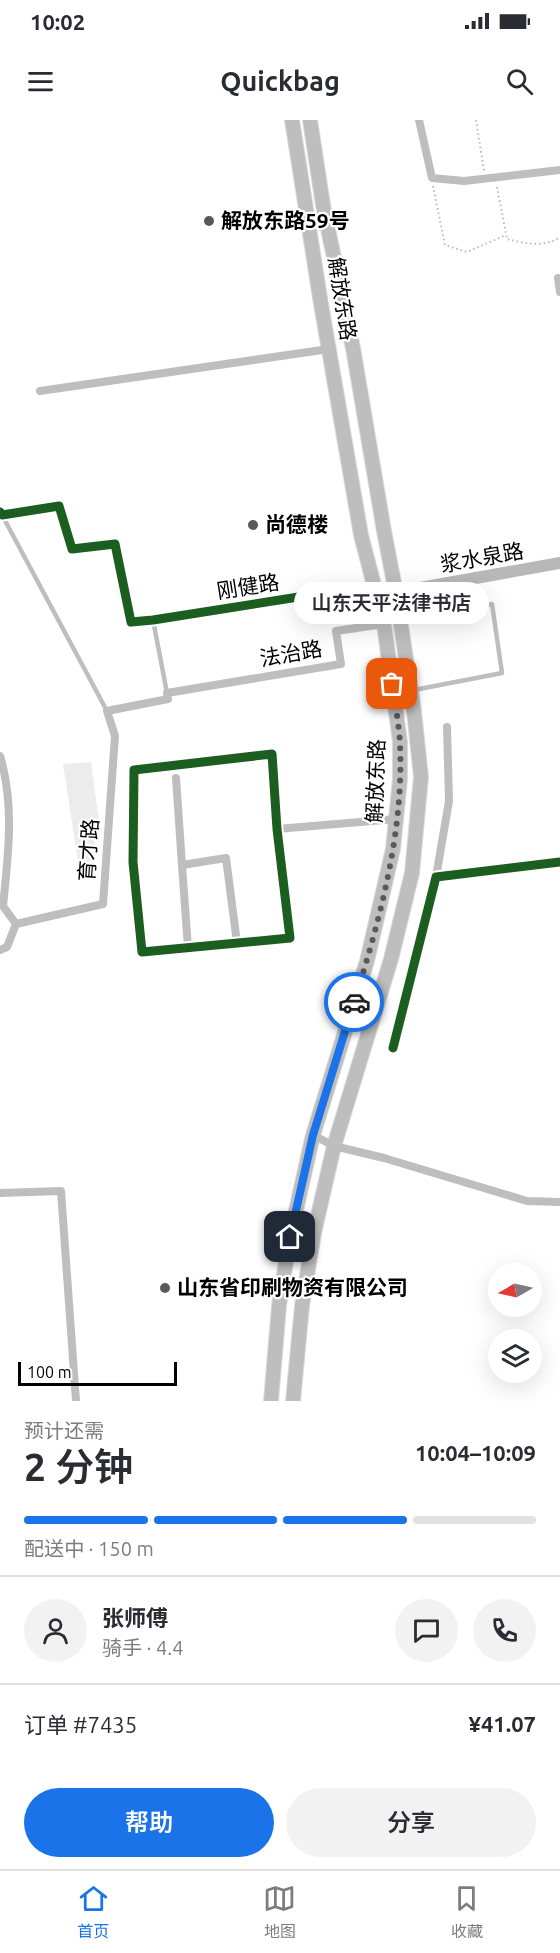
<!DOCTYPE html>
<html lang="zh">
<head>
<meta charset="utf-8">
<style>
	:root { --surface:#fff; --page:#f2f2f3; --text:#2b2b33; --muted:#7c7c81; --line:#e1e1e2; --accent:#1a73e8 }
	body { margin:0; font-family:Ubuntu,"Noto Sans SC",sans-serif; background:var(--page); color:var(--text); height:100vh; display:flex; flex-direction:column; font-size:22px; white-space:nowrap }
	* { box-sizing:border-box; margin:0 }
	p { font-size:20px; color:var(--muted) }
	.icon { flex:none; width:33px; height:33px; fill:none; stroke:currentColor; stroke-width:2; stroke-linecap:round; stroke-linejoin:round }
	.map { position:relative; height:1281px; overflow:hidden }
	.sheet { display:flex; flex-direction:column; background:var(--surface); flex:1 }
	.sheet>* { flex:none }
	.needle { width:39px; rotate:261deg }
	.tools { position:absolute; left:488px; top:1143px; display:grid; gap:12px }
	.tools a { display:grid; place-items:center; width:54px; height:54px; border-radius:50%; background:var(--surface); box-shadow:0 6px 24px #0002; font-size:30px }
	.scale { position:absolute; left:18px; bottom:15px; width:159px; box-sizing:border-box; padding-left:6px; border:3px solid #000; border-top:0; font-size:16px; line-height:21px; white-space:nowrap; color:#000; -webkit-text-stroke:4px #fff; paint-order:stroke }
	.pin { position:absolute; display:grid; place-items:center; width:51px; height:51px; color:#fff; margin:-26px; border-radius:12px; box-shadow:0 3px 9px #0006 }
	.courier { position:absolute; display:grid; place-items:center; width:60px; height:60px; margin:-30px; border:4px solid #1a73e8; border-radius:50%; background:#fff; color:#222; box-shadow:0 2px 8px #0007 }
	.bubble { position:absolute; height:42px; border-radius:21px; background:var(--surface); box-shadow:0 6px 24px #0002; font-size:20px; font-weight:600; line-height:42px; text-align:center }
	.headline em { font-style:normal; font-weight:600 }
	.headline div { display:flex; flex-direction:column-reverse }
	.headline { display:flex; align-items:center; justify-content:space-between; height:102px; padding:0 24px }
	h1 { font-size:39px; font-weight:600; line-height:45px }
	.bar { display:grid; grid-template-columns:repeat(4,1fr); gap:9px 6px; align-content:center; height:72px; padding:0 24px }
	.bar i { height:8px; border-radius:4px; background:var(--line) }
	.bar .selected { background:var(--accent) }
	.bar p { grid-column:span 4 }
	.line { display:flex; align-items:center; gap:15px; padding:0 24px; border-top:2px solid var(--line) }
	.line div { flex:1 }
	.round { display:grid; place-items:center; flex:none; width:63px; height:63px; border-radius:32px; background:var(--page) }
	.action { display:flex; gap:12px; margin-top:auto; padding:12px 24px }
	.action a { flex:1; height:69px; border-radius:36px; background:var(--accent); color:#fff; font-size:24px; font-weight:600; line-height:69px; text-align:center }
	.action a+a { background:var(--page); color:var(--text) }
	.status { display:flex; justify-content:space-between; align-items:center; height:42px; padding:0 30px; background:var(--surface); direction:ltr }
	.status svg { height:16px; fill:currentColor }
	header { display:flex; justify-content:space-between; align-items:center; height:78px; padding:0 24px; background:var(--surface); font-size:27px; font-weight:600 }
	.tab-bar { display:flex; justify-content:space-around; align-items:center; height:84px; border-top:2px solid var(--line); background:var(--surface); font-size:16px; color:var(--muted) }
	.tab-bar a { display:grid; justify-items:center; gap:3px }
	.tab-bar .selected { color:var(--accent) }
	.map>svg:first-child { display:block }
	.green { fill:#ececec }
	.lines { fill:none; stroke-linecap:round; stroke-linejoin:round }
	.primary-casing { stroke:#dbdbdb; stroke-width:16 }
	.path { stroke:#b9b9b9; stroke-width:2; stroke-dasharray:1.5 3; stroke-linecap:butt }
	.service { stroke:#bebebe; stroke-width:4.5 }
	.minor { stroke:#bebebe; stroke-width:8 }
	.secondary { stroke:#b8b8b8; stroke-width:12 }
	.primary { stroke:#bebebe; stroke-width:14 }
	.cycleway-casing { stroke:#fff; stroke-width:13 }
	.cycleway { stroke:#1b5e20; stroke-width:9 }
	.done { stroke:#595959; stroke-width:6; stroke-dasharray:0 10.8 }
	.route { stroke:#1a73e8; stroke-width:8 }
	.poi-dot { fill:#595959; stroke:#fff; stroke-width:2 }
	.labels { text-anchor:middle; stroke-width:4.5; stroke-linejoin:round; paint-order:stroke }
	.poi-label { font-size:21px; font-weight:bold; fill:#000; stroke:#fff; text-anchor:start }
	.street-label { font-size:21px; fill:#000; stroke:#fff }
</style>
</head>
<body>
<div class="status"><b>10:02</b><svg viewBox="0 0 49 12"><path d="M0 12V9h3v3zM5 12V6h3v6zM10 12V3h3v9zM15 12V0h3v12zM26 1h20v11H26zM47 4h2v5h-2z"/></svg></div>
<header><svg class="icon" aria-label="menu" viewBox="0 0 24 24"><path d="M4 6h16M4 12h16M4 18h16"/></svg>Quickbag<svg class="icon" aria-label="search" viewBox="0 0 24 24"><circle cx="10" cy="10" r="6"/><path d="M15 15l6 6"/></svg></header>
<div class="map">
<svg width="560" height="1281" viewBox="0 0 560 1281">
	<rect width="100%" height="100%" fill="#fff"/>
	<path class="green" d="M 91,642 L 99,702 L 90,753 L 80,754 L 63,644 Z"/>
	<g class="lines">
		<defs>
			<path id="primary" d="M 271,1281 L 279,1186 L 290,1117 L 313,1015 L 367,841 L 393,729 L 400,659 L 400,622 L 384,504 L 361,415 L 321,184 L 292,0
				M 293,1281 L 302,1186 L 314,1113 L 334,1026 L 391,839 L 412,753 L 421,657 L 414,591 L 396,473 L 384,411 L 353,228 L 323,85 L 310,0"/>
		</defs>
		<use href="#primary" class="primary-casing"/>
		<path class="path" d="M 476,0 L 484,51
			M 433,66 L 445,125 L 467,132 L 506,115
			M 497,67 L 507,119 C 522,123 546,128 560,117"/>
		<path class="service" d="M 2,395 L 107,591
			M 153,500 L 167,573
			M 401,501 L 492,484 L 502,553 L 414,570"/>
		<path class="minor" d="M 419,0 L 432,58 L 464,61 L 560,50
			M 558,158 L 560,172
			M 40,271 L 329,229
			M 0,392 L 2,395 L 59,386 L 72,429 L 115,424 L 131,502 L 153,500 L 330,472 L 333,483 L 375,476
			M 167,573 L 341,544 L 336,511 L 384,504
			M 272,634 L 277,709 L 290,818 L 142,832 L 133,742 L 134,650 Z
			M 0,636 C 15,686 8,736 3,786 L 16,804 L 7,827 L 0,830
			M 176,658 L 182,745 L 226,738 L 237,823
			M 277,709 L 396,699
			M 182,745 L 188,828
			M 436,757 L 449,681 L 447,607
			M 16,804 L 103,784 L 115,616 L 107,591 L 168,579
			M 393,928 L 436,757 L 560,742
			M 313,1015 L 334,1026 L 384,1038 L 527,1081 L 560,1082
			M 0,1073 L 61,1071 L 76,1281"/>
		<path class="secondary" d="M 375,476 L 560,443"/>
		<use href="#primary" class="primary"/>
		<defs>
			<path id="cycleway" d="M 0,392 L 2,395 L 59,386 L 72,429 L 115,424 L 131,502 L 153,500 L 330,472 L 333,483 L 375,476
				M 272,634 L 277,709 L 290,818 L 142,832 L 133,742 L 134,650 Z
				M 393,928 L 436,757 L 560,742"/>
		</defs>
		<use href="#cycleway" class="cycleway-casing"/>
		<use href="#cycleway" class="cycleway"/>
	</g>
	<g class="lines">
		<path class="done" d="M 354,882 C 380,800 404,711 400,624 C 399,604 395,584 392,564"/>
		<path class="route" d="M 290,1117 L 313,1015 L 354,882"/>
	</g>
	<g class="poi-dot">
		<circle cx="209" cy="101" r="6"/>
		<circle cx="253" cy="405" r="6"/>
		<circle cx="165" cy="1168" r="6"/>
	</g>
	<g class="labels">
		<g class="poi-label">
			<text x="221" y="108">解放东路59号</text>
			<text x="265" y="412">尚德楼</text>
			<text x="177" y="1175">山东省印刷物资有限公司</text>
		</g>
		<g class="street-label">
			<text transform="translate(342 179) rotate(81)" y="7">解放东路</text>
			<text transform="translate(482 438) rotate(-10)" y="7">浆水泉路</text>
			<text transform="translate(248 467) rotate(-9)" y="7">刚健路</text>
			<text transform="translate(291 534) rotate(-10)" y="7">法治路</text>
			<text transform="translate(376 661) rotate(-88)" y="7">解放东路</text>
			<text transform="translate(89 730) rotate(-86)" y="7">育才路</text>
		</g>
	</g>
</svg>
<div class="tools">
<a><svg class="needle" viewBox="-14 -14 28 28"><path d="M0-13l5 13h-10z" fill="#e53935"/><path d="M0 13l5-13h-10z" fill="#7c7c81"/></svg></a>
<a><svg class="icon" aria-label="layers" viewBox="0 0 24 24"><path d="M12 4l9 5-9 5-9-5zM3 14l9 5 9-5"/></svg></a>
</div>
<div class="scale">100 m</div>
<div class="pin" style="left:392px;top:564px;background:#ea580c"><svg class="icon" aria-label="bag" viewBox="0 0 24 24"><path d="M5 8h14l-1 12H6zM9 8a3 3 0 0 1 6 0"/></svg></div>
<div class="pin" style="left:290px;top:1117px;background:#1f2937"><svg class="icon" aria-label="home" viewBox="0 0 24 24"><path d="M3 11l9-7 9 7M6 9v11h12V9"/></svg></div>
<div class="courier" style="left:354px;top:882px"><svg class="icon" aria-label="car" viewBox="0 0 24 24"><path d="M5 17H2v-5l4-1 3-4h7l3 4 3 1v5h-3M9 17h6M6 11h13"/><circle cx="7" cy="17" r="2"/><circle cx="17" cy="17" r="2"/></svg></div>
<div class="bubble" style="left:294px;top:462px;width:195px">山东天平法律书店</div>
</div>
<section class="sheet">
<div class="headline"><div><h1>2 分钟</h1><p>预计还需</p></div><em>10:04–10:09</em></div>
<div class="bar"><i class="selected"></i><i class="selected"></i><i class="selected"></i><i></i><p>配送中 · 150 m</p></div>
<div class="line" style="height:108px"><a class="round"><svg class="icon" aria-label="person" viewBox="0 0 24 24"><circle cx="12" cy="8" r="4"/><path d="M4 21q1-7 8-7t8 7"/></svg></a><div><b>张师傅</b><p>骑手 · 4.4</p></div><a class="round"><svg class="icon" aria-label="chat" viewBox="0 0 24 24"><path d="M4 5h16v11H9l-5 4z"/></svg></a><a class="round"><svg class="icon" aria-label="phone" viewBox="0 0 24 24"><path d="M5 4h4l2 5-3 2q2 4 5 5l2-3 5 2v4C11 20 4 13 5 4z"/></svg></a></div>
<div class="line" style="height:78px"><div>订单 #7435</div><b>¥41.07</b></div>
<div class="action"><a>帮助</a><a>分享</a></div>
</section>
<nav class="tab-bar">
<a class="selected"><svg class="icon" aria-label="home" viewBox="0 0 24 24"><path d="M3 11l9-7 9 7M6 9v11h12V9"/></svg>首页</a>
<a><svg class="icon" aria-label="map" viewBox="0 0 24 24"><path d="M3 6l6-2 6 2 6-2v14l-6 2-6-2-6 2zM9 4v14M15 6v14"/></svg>地图</a>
<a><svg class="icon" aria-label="saved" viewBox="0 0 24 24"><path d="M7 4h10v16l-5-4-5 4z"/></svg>收藏</a>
</nav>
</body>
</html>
